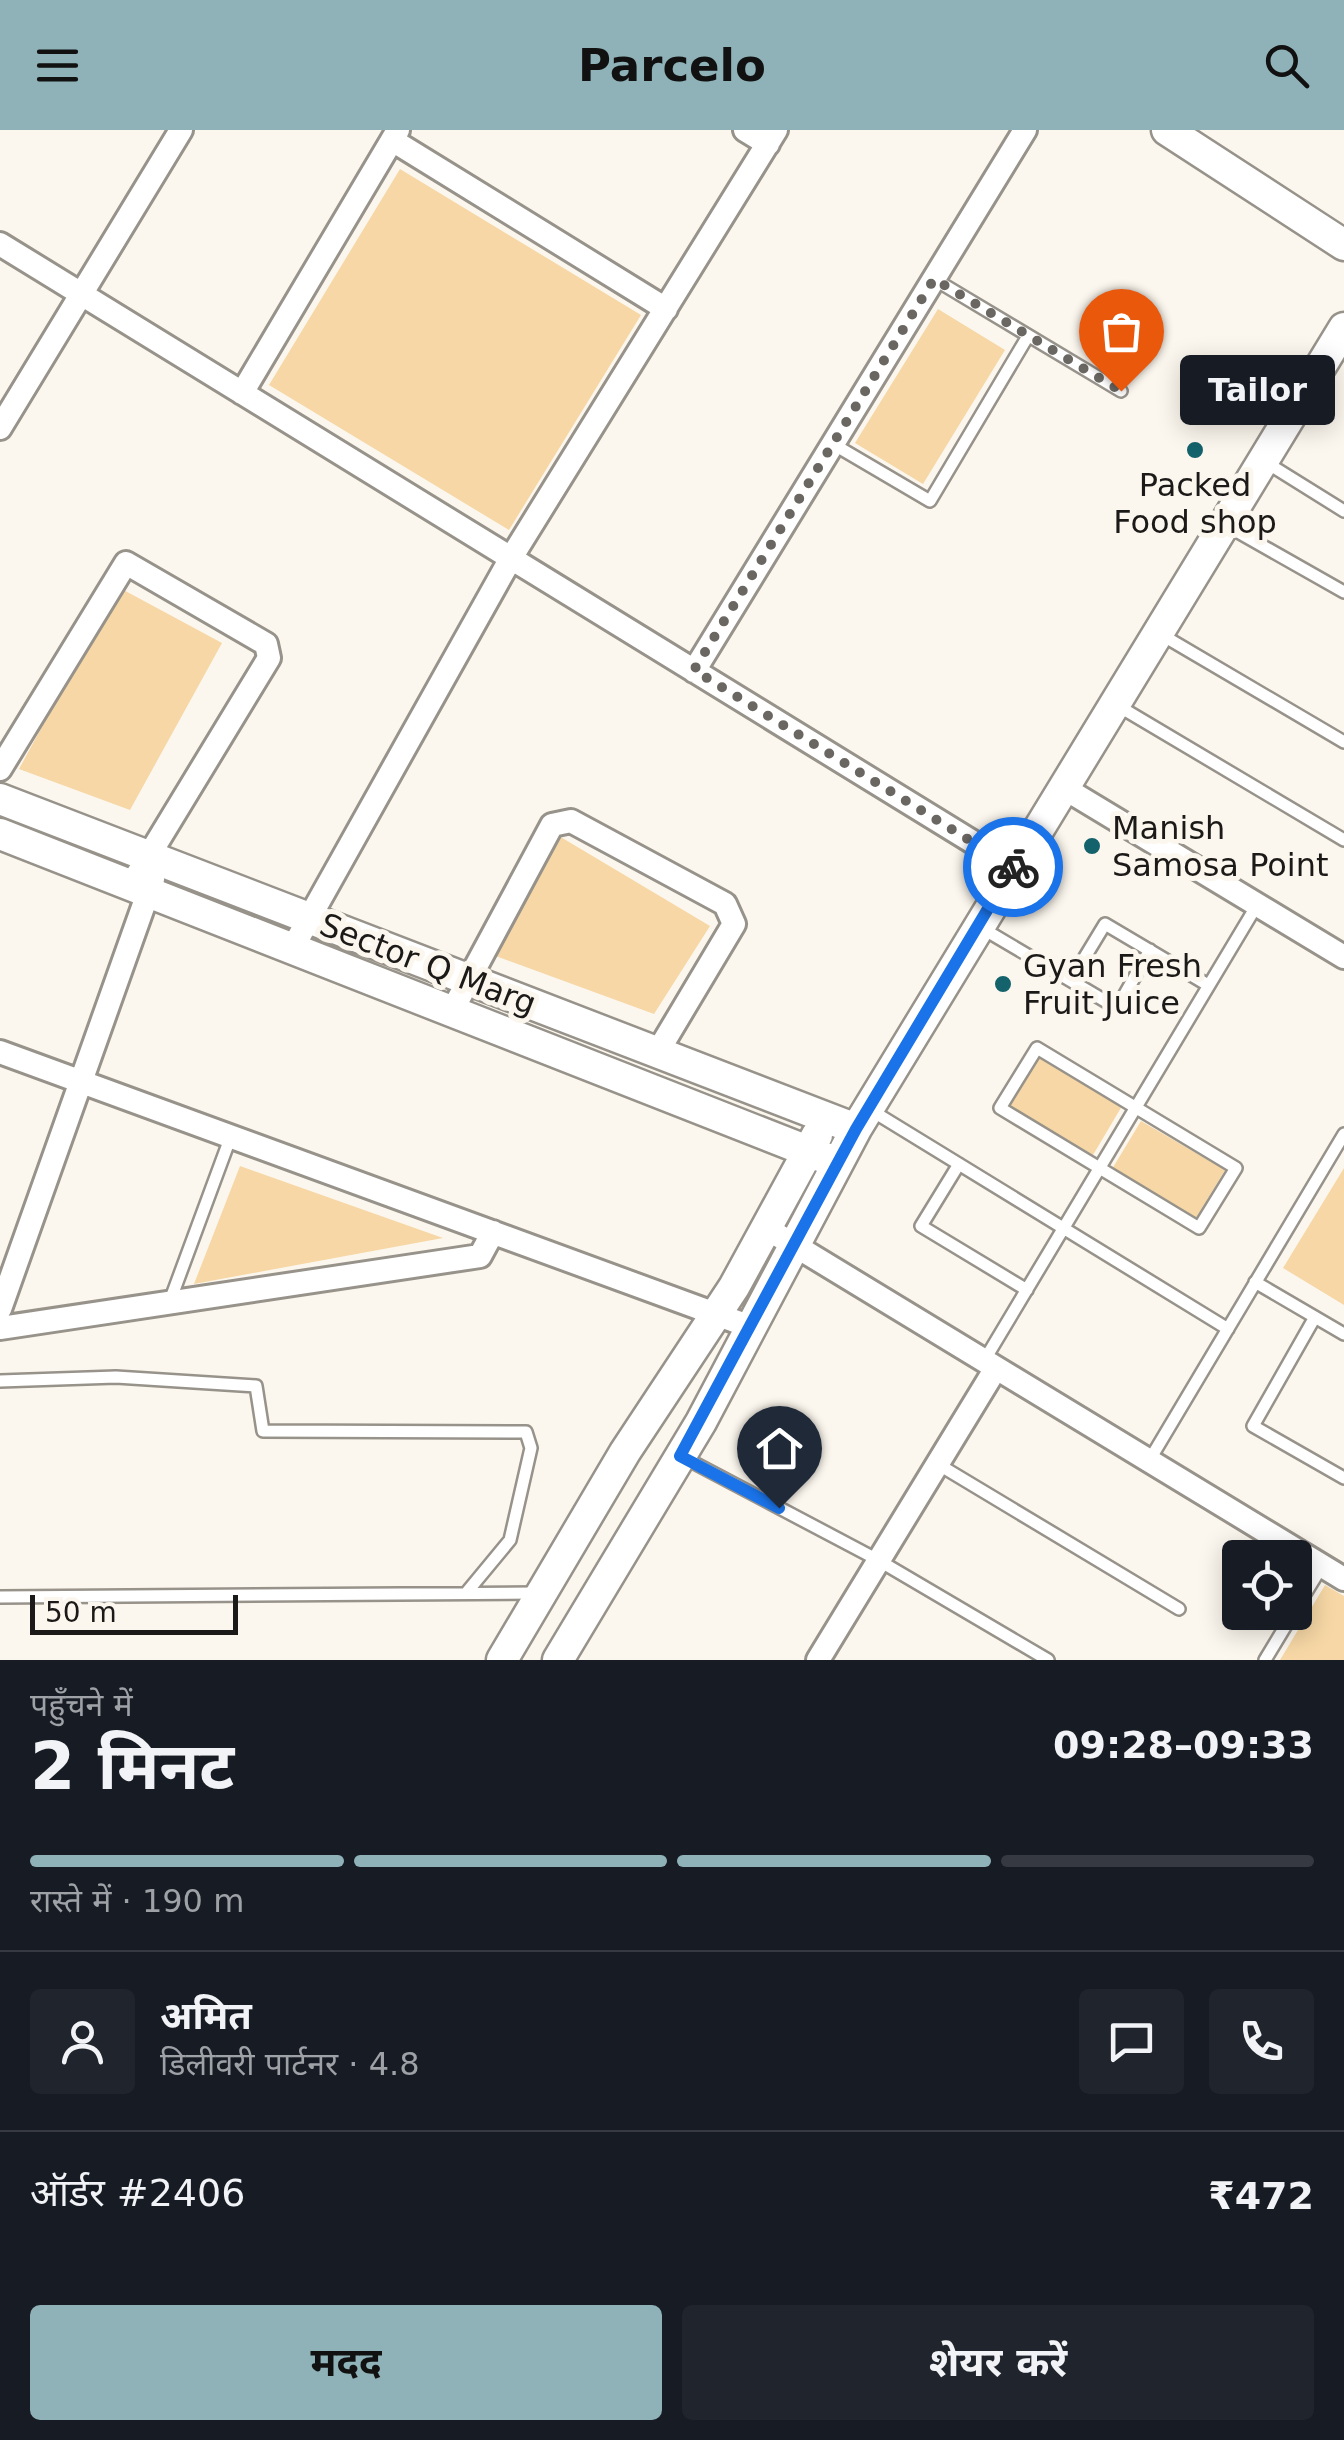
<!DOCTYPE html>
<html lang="hi">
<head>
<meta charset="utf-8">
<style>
	:root { --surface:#171b24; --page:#20242c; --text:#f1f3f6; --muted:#9ea1a6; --line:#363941; --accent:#8eb2b7 }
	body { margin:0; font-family:"DejaVu Sans","Noto Sans Devanagari",sans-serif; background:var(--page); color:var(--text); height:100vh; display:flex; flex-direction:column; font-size:38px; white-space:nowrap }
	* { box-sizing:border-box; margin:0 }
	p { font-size:32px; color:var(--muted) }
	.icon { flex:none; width:55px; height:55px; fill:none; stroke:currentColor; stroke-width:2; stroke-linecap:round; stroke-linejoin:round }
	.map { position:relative; height:1530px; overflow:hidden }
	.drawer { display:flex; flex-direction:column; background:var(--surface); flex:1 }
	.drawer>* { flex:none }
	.buttons { position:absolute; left:1222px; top:1410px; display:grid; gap:20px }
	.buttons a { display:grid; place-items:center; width:90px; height:90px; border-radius:10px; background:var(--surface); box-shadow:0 5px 25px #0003; font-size:50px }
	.scale { position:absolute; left:30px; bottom:25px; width:208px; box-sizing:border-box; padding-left:10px; border:5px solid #1c1a18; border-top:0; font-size:28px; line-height:35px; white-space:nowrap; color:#1c1a18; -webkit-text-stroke:8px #fcf7ee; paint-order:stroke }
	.pin { position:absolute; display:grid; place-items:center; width:85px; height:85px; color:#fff; margin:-102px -42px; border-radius:50% 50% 50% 0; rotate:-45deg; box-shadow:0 0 10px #0007 }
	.pin .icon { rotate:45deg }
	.courier { position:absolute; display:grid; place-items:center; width:100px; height:100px; margin:-50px; border:8px solid #1a73e8; border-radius:50%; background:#fff; color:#222; box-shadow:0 2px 12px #0007 }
	.bubble { position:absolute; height:70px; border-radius:10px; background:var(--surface); box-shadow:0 5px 25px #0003; font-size:32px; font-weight:700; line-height:70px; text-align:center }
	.summary em { font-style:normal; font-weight:700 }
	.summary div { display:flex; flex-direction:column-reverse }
	.summary { display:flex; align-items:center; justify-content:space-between; height:170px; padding:0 30px }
	h1 { font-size:65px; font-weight:700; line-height:75px }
	.bar { display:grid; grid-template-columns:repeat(4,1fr); gap:15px 10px; align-content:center; height:120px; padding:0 30px }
	.bar i { height:12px; border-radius:8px; background:var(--line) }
	.bar .active { background:var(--accent) }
	.bar p { grid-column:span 4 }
	.line { display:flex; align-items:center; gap:25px; padding:0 30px; border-top:2px solid var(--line) }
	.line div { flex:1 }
	.round { display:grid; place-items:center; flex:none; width:105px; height:105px; border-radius:10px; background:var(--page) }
	.action { display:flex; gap:20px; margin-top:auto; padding:20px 30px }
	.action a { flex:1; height:115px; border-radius:10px; background:var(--accent); color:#111; font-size:40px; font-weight:700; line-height:115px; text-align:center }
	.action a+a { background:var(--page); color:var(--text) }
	header { display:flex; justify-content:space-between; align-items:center; height:130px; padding:0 30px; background:var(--accent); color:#111; font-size:45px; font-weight:700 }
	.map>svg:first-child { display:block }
	.green { fill:#f6d7a5 }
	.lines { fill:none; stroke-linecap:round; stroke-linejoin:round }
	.service-casing { stroke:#97928a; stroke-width:16 }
	.minor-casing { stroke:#97928a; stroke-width:28 }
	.tertiary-casing { stroke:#97928a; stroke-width:35 }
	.service { stroke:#fff; stroke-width:11 }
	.minor { stroke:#fff; stroke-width:22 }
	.tertiary { stroke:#fff; stroke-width:30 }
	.done { stroke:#6a6763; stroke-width:10; stroke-dasharray:0 18 }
	.route { stroke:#1a73e8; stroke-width:12 }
	.poi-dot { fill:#14626b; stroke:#fcf7ee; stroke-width:4 }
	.labels { text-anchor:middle; stroke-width:10; stroke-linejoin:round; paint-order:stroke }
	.poi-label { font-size:32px; fill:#1c1a18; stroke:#fcf7ee; text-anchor:start }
	.street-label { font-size:32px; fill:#1c1a18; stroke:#fcf7ee }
</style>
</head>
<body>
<header><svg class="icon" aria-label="menu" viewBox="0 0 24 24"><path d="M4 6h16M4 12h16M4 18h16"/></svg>Parcelo<svg class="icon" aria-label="search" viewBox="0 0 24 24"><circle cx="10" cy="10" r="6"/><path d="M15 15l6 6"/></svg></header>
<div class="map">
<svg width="1344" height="1530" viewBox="0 0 1344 1530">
	<rect width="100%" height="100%" fill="#fcf7ee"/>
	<path class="green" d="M 400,39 L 641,185 L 509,400 L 269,255 Z
		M 938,179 L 1005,220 L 923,354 L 855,313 Z
		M 118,457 L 222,513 L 130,680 L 19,639 Z
		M 559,706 L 710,796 L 654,884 L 490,824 Z
		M 1038,927 L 1122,976 L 1093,1025 L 1009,975 Z
		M 1141,991 L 1225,1040 L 1196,1088 L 1112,1039 Z
		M 240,1036 L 443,1108 L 194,1154 Z
		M 1344,1038 L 1344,1175 L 1283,1138 Z
		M 1325,1455 L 1344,1466 L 1344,1530 L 1280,1530 Z"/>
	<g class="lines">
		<defs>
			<path id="service" d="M 934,149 L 1121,261
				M 833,314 L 930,371 L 1028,206
				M 1267,333 L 1344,381
				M 1224,394 L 1344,462
				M 1162,505 L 1344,612
				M 1115,574 L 1344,710
				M 980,797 L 1117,878 L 1150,820
				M 1071,850 L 1105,794 L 1208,855
				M 1037,918 L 1236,1038 L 1199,1098 L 1000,978 Z
				M 869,979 L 1228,1199
				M 959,1034 L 921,1096 L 1027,1160
				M 1255,1152 L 1344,1204
				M 170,1171 L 231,1006
				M 1315,1187 L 1253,1296 L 1344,1348
				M 984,1231 L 1257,775
				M 0,1251 L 116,1247 L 256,1256 L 263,1301 L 526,1302 L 531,1318 L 510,1410 L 467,1462
				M 681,1326 L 878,1430 L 1048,1530
				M 1149,1331 L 1344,1004
				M 936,1333 L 1179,1479
				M 0,1467 L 536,1463
				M 1295,1480 L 1322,1436
				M 1265,1530 L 1294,1482"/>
			<path id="minor" d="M 745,0 L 768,14
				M 392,10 L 666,179
				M 0,114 L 1015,738
				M 242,263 L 398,0
				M 0,298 L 181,0
				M 694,541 L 1025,0
				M 0,639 L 126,433 L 266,514 L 269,528 L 131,755
				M 1064,658 L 1344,827
				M 292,819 L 511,428 L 776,0
				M 452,881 L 552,695 L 571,691 L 725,774 L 734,794 L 657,923
				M 0,922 L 751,1197
				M 766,1098 L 1344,1449
				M 0,1179 L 153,749
				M 0,1198 L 480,1126 L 493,1102
				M 818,1530 L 996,1238"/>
			<path id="tertiary" d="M 1167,0 L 1344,115
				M 0,669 L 856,999
				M 0,704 L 838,1033
				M 502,1530 L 625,1322 L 734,1157 L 817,1005
				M 558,1530 L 701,1292 L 856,999 L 1344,198"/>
		</defs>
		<use href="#service" class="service-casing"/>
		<use href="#minor" class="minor-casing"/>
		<use href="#tertiary" class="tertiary-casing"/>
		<use href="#service" class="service"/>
		<use href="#minor" class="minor"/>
		<use href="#tertiary" class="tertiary"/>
	</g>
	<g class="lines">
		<path class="done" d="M 1013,737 L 694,540 L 934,149 L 1121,261"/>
		<path class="route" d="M 779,1378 L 680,1326 L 856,999 L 1013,737"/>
	</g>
	<g class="poi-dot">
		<circle cx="1195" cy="320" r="10"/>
		<circle cx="1092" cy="716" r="10"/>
		<circle cx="1003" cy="854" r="10"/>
	</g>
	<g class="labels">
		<g class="poi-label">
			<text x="1195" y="366" text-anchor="middle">Packed<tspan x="1195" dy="37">Food shop</tspan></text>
			<text x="1112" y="709">Manish<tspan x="1112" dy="37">Samosa Point</tspan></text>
			<text x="1023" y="847">Gyan Fresh<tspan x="1023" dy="37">Fruit Juice</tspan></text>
		</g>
		<g class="street-label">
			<text transform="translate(428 834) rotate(21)" y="11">Sector Q Marg</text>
		</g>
	</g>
</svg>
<div class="buttons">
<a><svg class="icon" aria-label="locate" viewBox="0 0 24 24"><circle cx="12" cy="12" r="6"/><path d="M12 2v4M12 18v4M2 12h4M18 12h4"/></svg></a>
</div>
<div class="scale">50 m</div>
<div class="pin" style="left:1121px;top:261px;background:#ea580c"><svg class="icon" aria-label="bag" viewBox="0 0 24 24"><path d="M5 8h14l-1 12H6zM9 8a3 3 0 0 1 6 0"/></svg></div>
<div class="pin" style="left:779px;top:1378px;background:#1f2937"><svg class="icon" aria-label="home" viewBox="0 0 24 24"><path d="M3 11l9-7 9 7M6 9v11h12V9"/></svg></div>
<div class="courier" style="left:1013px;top:737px"><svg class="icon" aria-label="bike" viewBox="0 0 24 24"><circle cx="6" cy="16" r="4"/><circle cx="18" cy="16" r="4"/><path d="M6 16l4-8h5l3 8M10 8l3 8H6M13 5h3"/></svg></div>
<div class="bubble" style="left:1180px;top:225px;width:155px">Tailor</div>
</div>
<section class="drawer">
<div class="summary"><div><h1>2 मिनट</h1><p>पहुँचने में</p></div><em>09:28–09:33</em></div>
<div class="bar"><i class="active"></i><i class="active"></i><i class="active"></i><i></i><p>रास्ते में · 190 m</p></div>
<div class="line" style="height:180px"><a class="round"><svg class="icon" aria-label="person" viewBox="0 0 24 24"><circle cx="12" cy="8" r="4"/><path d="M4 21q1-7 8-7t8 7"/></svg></a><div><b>अमित</b><p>डिलीवरी पार्टनर · 4.8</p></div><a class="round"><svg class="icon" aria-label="chat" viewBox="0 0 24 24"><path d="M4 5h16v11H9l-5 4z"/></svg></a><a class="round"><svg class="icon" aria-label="phone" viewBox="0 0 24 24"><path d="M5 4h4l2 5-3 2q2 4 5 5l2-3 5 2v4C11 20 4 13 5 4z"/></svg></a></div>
<div class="line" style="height:130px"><div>ऑर्डर #2406</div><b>₹472</b></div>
<div class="action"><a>मदद</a><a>शेयर करें</a></div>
</section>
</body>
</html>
